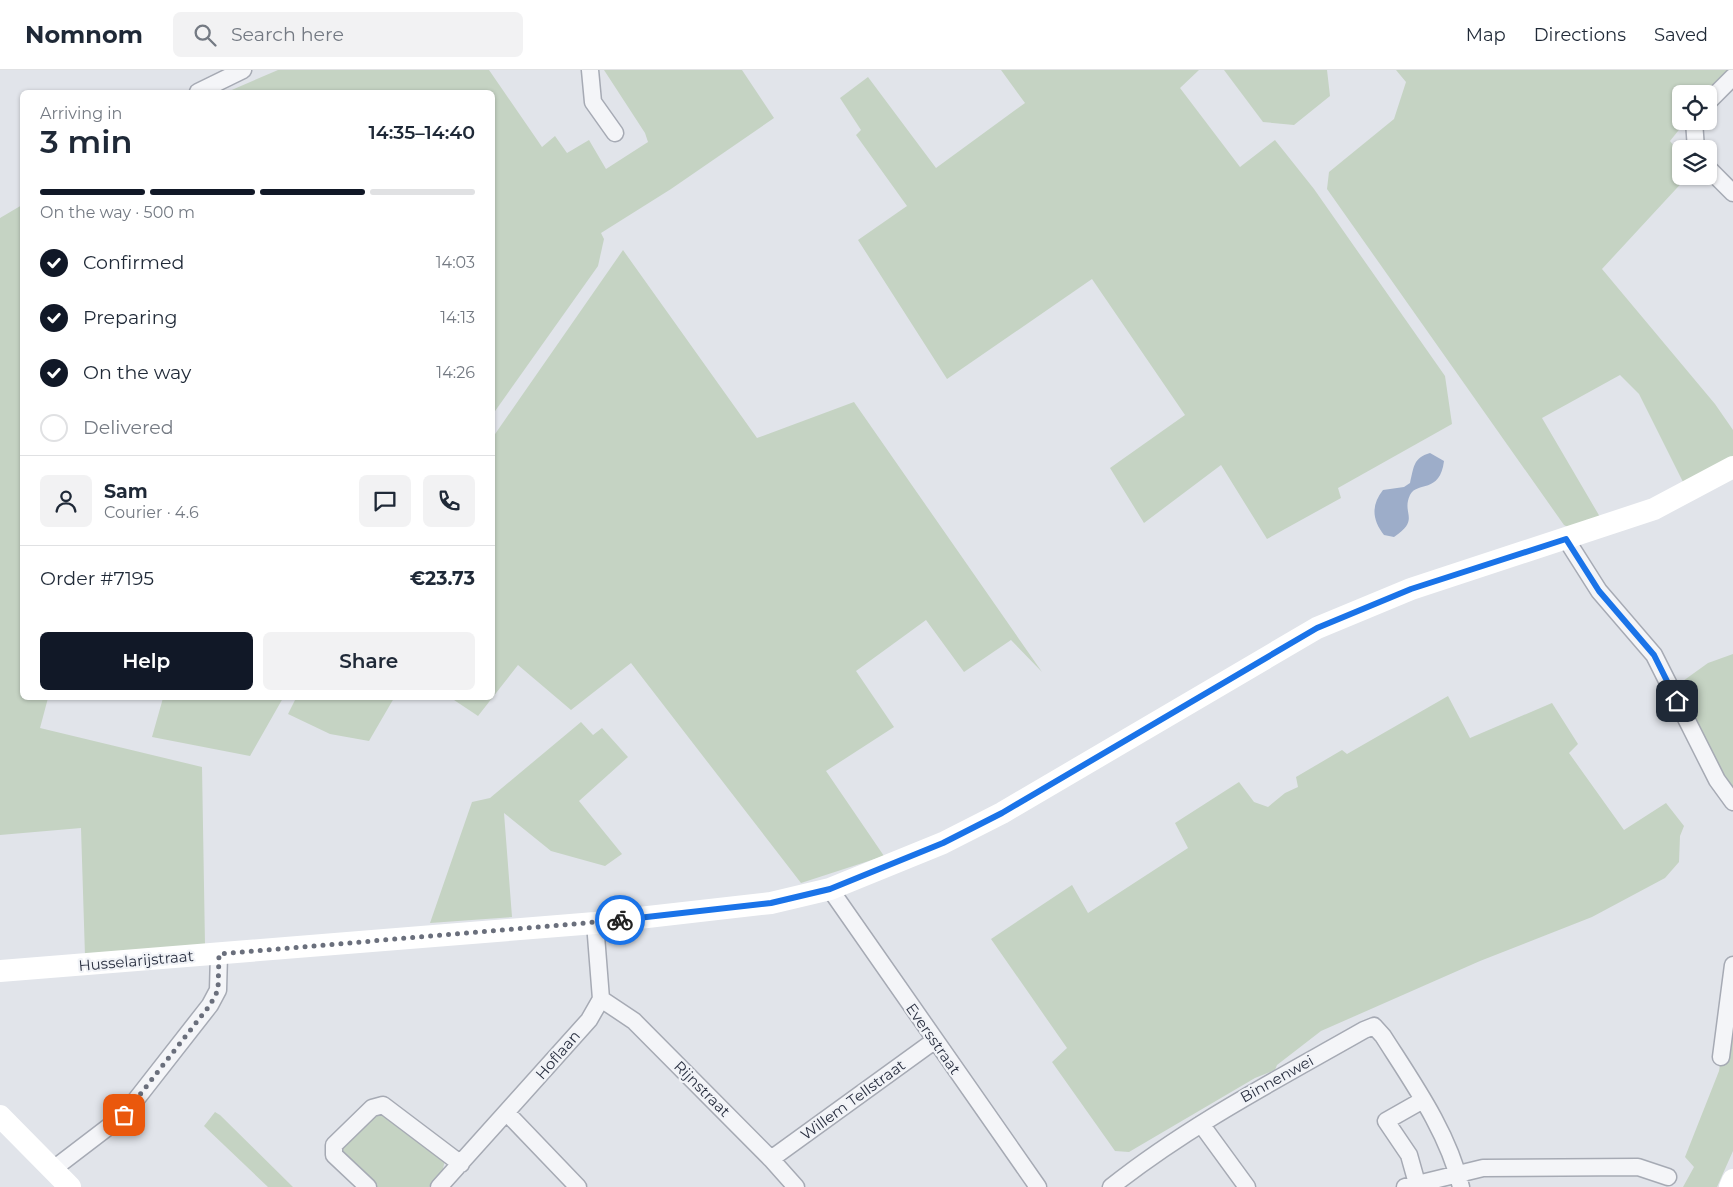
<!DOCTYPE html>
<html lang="en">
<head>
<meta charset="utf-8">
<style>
	:root { --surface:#fff; --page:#f2f2f3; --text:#1f2937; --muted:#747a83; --line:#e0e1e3; --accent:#111827 }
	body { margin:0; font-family:Montserrat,sans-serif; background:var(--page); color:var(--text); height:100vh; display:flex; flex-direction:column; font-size:19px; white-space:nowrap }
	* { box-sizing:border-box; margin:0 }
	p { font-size:16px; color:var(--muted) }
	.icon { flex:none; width:28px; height:28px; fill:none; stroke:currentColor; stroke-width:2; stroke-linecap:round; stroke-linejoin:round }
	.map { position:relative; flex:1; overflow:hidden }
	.sheet { position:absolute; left:20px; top:20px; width:475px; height:610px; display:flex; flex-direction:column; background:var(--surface); border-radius:8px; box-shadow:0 1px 4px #0004 }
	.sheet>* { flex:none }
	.fabs { position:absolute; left:1672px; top:15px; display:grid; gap:10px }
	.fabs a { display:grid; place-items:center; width:45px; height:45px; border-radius:8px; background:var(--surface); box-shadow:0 1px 4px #0004; font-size:25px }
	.pin { position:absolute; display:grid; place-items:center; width:42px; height:42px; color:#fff; margin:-21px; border-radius:10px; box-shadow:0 2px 8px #0006 }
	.courier { position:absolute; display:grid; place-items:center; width:50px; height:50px; margin:-25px; border:4px solid #1a73e8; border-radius:50%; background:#fff; color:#222; box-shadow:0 1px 6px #0007 }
	.summary em { font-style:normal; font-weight:600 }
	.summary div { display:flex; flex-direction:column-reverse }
	.summary { display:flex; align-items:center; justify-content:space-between; height:85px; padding:0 20px }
	h1 { font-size:32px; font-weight:600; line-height:38px }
	.bar { display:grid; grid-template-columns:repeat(4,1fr); gap:8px 5px; align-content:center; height:60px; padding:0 20px }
	.bar i { height:6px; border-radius:4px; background:var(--line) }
	.bar .active { background:var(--accent) }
	.bar p { grid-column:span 4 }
	.line { display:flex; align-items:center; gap:12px; padding:0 20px; border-top:1px solid var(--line) }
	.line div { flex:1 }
	.round { display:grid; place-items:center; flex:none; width:52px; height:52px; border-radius:8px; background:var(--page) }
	ol { padding:0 20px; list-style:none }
	li { display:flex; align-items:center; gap:15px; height:55px }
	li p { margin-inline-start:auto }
	li .icon { padding:5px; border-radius:50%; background:var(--accent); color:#fff; stroke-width:4 }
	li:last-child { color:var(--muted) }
	li i { width:28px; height:28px; border:2px solid var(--line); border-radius:50% }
	.cta { display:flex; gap:10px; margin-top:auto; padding:10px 20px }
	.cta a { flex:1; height:58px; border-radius:8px; background:var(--accent); color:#fff; font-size:20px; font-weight:600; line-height:58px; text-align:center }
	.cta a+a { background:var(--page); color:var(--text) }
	header { display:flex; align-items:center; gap:30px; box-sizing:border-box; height:70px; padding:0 25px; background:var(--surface); border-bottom:1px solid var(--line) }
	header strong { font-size:24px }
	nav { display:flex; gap:28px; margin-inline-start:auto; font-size:18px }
	.search { width:350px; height:45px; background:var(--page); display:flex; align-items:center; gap:12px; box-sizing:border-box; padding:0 18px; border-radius:8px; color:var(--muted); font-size:19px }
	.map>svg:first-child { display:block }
	.green { fill:#c5d3c3 }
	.water { fill:#9dadc9 }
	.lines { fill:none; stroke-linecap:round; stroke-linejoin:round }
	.street-casing { stroke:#a6aab4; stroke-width:19 }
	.street { stroke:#f4f5f8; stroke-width:16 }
	.secondary { stroke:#fff; stroke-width:22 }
	.done { stroke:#6a6f7c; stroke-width:5; stroke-dasharray:0 9 }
	.route { stroke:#1a73e8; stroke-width:6 }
	.labels { text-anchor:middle; stroke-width:4.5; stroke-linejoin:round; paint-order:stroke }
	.street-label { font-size:15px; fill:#2a3041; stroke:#f1f3f7 }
</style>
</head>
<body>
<header>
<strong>Nomnom</strong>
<div class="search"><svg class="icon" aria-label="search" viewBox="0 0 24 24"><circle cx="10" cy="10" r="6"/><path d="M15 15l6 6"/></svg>Search here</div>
<nav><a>Map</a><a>Directions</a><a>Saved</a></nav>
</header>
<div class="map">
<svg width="1733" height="1117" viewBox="0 0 1733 1117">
	<rect width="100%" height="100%" fill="#e1e4ea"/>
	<path class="green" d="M 278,0 L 489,0 L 542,77 L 555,66 L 567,83 L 589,70 L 606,99 L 648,72 L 645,63 L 604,0 L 742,0 L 774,48 L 671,119 L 601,163 L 604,169 L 598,196 L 493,344 L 492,22 L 227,22 Z
		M 1001,0 L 1199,0 L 1180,18 L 1240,97 L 1275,70 L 1314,119 L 1445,306 L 1452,354 L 1338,418 L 1341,428 L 1267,469 L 1221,395 L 1144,453 L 1110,398 L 1185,345 L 1092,209 L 947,309 L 858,170 L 907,136 L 856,65 L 861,60 L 840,28 L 868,7 L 936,98 L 1025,33 Z
		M 1224,0 L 1327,0 L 1330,26 L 1294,55 L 1263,52 Z
		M 1396,0 L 1729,0 L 1709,24 L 1681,24 L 1681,51 L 1686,51 L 1670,71 L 1681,85 L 1681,106 L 1688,106 L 1602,199 L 1715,334 L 1733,360 L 1733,388 L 1683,412 L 1639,324 L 1620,305 L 1542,348 L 1600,447 L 1570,458 L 1564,455 L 1327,119 L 1329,102 L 1394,49 L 1406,12 Z
		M 22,135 L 22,628 L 48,628 L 40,658 L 202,697 L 205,875 L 85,886 L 81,758 L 0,765 L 0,148 Z
		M 623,180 L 757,368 L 854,332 L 1042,602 L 1011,570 L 964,602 L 926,550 L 856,601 L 894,657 L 826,701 L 884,786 L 801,813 L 631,593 L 571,640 L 518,595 L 478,646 L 451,628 L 492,628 L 493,367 Z
		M 1733,584 L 1733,719 L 1704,675 L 1676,616 L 1708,593 Z
		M 1448,626 L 1470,668 L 1552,633 L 1578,674 L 1569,683 L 1624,760 L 1666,733 L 1684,756 L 1680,766 L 1679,792 L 1665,808 L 1592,847 L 1480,891 L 1321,961 L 1277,995 L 1275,1000 L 1255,1008 L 1129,1082 L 1115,1081 L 1052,992 L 1067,978 L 991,869 L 1072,815 L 1088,843 L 1188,778 L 1175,753 L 1239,712 L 1254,732 L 1268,737 L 1285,723 L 1298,717 L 1296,707 L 1342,680 L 1347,684 Z
		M 163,628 L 283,628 L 250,686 L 152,667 Z
		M 296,628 L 394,628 L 369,671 L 330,664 L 288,644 Z
		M 581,652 L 593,665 L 602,658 L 628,687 L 579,731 L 622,784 L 605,796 L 551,781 L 504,743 L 512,847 L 430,853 L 472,732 L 490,728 Z
		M 1733,916 L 1733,1081 L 1717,1117 L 1683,1117 L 1694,1097 L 1685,1087 L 1719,1001 Z
		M 383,1035 L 445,1090 L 442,1103 L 429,1117 L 377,1117 L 340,1080 Z
		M 215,1042 L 220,1045 L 293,1117 L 268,1117 L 204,1056 Z"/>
	<path class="water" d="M 1430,383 L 1444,391 C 1440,424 1417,411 1410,425 C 1401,444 1421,449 1394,467 L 1384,465 C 1372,450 1371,435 1383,420 L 1404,417 L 1410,413 C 1414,397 1413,388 1430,383 Z"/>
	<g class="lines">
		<defs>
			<path id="street" d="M 590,0 L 593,32 L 615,63
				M 198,22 L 243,0
				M 1709,31 L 1733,7
				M 1694,51 L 1696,79
				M 1709,99 L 1733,123
				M 1566,469 L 1599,521 L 1654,585 L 1717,710 L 1733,732
				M 830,819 L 1038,1117
				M 601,929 L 634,951 L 771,1089 L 796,1117
				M 1721,987 L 1733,895
				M 507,1043 L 578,1117
				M 1201,1054 L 1247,1117
				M 771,1089 L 934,971
				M 52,1100 L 124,1045 L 210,935 L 218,920 L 219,884
				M 368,1117 L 334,1085 L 334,1075 L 372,1038 L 383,1035 L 461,1094
				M 439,1117 L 589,950 L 601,929 L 595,853
				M 1111,1117 C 1189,1055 1278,1009 1364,960 L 1374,956 L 1383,966 C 1413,1013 1448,1062 1461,1117
				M 1405,1117 L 1483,1098 L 1638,1097 L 1668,1107
				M 1418,1117 L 1409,1085 L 1386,1051 L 1423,1030"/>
		</defs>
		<use href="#street" class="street-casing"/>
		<use href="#street" class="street"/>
		<path class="secondary" d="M 0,901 L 595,853 L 771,833 L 830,819 L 943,773 L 1002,743 L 1317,558 L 1411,519 L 1654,439 L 1733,397
			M 0,1046 L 70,1117
			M 1730,1117 L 1733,1110"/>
	</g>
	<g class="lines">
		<path class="done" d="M 124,1045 L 210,935 L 218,920 L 219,884 L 620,850"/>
		<path class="route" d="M 620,850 L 771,833 L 830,819 L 943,773 L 1002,743 L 1317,558 L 1411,519 L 1566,469 L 1599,521 L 1654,585 L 1677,631"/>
	</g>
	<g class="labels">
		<g class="street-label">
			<text transform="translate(136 891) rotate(-5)" y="5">Husselarijstraat</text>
			<text transform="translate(933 969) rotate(55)" y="5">Eversstraat</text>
			<text transform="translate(558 985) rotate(-49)" y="5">Hoflaan</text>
			<text transform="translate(1277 1009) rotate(-29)" y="5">Binnenwei</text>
			<text transform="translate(702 1019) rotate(45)" y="5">Rijnstraat</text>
			<text transform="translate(853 1030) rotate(-36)" y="5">Willem Tellstraat</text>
		</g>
	</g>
</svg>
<div class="fabs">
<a><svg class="icon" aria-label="locate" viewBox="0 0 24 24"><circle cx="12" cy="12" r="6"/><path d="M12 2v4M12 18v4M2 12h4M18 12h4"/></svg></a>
<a><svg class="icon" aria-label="layers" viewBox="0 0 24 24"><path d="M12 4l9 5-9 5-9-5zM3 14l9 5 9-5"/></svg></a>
</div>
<div class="pin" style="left:124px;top:1045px;background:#ea580c"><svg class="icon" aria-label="bag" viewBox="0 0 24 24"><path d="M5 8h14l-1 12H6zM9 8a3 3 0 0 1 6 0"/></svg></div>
<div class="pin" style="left:1677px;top:631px;background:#1f2937"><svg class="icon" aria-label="home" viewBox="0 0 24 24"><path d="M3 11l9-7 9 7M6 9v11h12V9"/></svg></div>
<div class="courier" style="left:620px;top:850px"><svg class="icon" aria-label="bike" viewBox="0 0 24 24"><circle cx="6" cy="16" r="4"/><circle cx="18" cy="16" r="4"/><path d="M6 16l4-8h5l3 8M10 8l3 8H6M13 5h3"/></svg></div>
<section class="sheet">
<div class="summary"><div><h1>3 min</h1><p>Arriving in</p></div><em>14:35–14:40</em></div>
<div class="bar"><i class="active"></i><i class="active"></i><i class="active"></i><i></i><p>On the way · 500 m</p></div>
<ol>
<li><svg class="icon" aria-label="check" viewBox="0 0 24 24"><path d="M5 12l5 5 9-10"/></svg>Confirmed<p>14:03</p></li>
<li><svg class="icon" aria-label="check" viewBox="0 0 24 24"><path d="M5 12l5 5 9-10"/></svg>Preparing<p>14:13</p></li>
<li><svg class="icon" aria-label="check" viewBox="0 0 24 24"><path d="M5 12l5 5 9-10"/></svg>On the way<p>14:26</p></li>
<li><i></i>Delivered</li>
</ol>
<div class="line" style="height:90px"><a class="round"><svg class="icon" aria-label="person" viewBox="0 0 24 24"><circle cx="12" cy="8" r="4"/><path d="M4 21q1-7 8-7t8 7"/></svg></a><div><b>Sam</b><p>Courier · 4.6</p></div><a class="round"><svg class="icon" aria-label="chat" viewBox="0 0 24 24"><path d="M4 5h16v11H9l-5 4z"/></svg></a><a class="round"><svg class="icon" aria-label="phone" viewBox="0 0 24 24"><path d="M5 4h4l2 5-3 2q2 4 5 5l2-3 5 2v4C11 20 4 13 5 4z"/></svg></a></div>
<div class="line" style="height:65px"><div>Order #7195</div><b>€23.73</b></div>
<div class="cta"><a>Help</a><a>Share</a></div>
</section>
</div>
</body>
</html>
